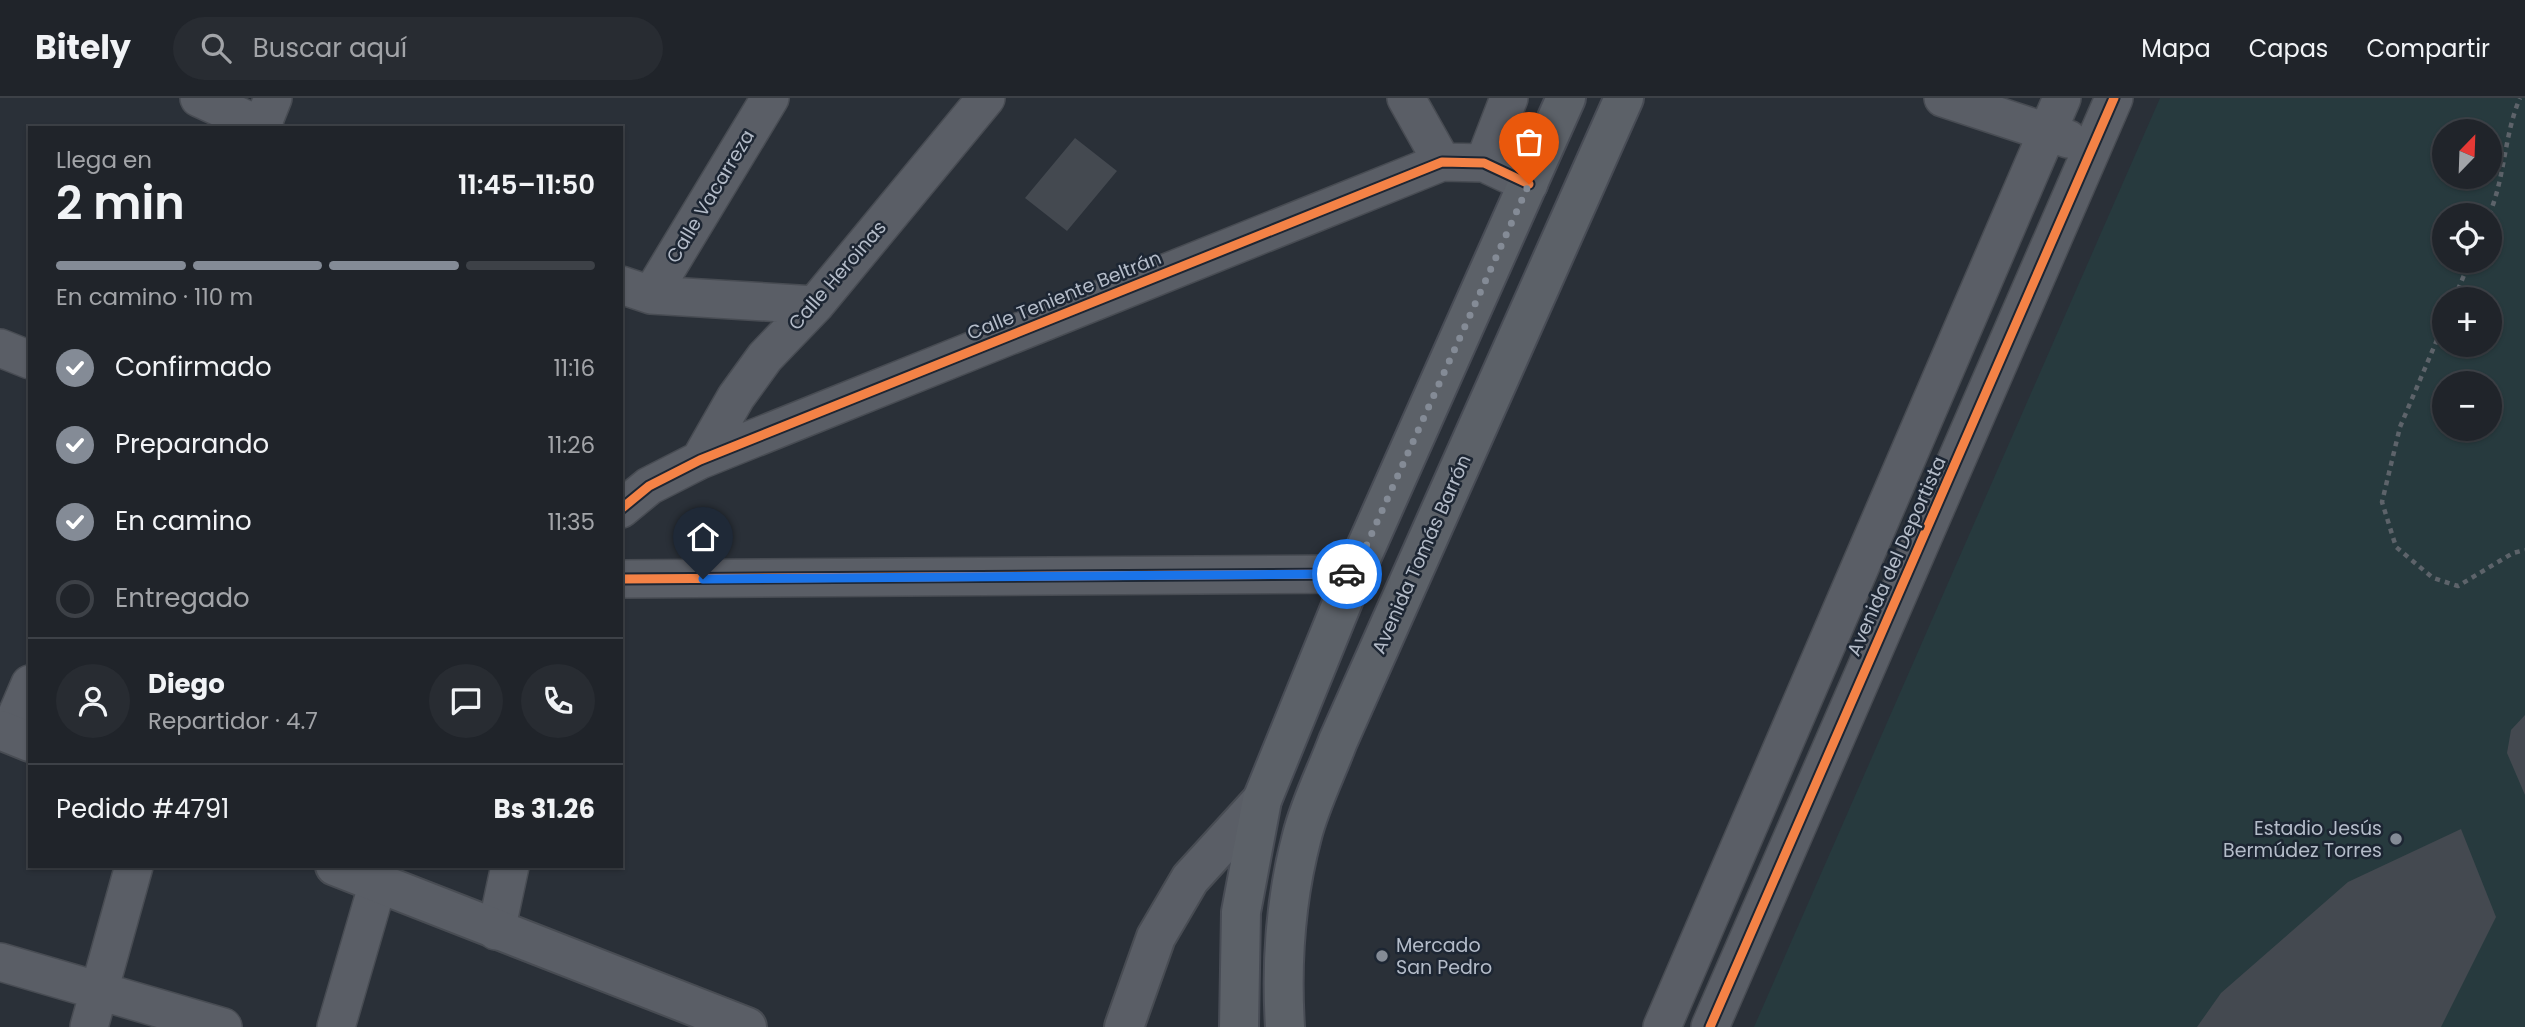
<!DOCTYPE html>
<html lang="es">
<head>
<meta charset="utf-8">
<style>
	:root { --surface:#20242a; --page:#282c32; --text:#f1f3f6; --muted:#a2a4a8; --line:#3d4147; --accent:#848b96 }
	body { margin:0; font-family:Poppins,sans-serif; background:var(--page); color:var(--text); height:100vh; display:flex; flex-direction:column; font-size:26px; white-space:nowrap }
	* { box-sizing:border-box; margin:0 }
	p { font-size:23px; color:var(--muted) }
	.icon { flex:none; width:38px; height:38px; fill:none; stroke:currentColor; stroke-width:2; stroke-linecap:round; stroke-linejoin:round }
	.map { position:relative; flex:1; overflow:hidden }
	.panel { position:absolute; left:28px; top:28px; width:595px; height:742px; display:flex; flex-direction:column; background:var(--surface); border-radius:0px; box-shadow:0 2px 5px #0004,0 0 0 2px var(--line) }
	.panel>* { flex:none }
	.needle { width:46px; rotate:23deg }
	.fabs { position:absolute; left:2432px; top:21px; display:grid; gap:14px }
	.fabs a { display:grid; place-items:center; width:70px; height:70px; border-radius:50%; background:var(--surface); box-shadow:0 2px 5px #0004,0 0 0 2px var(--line); font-size:35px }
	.pin { position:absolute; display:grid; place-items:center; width:60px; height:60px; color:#fff; margin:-72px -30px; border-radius:50% 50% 50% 0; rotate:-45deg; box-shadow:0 0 7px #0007 }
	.pin .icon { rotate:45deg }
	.courier { position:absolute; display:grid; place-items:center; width:70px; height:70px; margin:-35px; border:5px solid #1a73e8; border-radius:50%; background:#fff; color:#222; box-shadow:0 2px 9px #0007 }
	.summary em { font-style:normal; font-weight:600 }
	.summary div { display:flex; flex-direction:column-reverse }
	.summary { display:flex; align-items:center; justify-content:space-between; height:119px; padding:0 28px }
	h1 { font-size:46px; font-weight:600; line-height:52px }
	.bar { display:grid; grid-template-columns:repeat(4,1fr); gap:10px 7px; align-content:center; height:84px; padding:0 28px }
	.bar i { height:9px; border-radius:5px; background:var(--line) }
	.bar .selected { background:var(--accent) }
	.bar p { grid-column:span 4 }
	.line { display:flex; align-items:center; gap:18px; padding:0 28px; border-top:2px solid var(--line) }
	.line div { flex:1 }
	.round { display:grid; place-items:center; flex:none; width:74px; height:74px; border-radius:37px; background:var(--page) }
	ol { padding:0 28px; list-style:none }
	li { display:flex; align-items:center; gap:21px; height:77px }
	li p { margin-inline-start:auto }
	li .icon { padding:7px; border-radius:50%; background:var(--accent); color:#fff; stroke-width:4 }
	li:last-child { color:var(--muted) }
	li i { width:38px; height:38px; border:4px solid var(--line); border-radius:50% }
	header { display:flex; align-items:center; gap:42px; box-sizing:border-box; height:98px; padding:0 35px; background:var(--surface); border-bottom:2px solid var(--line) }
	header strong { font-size:33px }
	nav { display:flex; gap:38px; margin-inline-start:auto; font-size:24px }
	.search { width:490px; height:63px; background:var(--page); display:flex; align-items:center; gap:18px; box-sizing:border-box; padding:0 24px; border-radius:38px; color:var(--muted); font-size:26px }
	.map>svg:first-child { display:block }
	.green { fill:#273a3e; fill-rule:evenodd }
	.building { fill:#444950 }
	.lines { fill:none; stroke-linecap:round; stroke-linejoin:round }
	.minor-casing { stroke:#484c53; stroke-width:40 }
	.tertiary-casing { stroke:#484c53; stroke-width:42 }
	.primary-casing { stroke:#484c55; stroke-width:42 }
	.path { stroke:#5d636a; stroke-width:4.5; stroke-dasharray:5 5; stroke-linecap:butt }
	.minor { stroke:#5a5e66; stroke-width:37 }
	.tertiary { stroke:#5a5e66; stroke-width:38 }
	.primary { stroke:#5c6168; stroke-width:38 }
	.cycleway-casing { stroke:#1d2633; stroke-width:13 }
	.cycleway { stroke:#f48246; stroke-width:9 }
	.done { stroke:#848b96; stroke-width:7; stroke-dasharray:0 12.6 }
	.route { stroke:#1a73e8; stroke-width:9 }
	.poi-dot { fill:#848b96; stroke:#1d2633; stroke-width:2.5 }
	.labels { text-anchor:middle; stroke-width:5; stroke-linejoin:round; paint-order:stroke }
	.street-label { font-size:19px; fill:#b4bcc9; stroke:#1d2633 }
	.poi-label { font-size:19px; fill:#b4bcc9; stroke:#1d2633; text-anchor:end }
</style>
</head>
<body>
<header>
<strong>Bitely</strong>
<div class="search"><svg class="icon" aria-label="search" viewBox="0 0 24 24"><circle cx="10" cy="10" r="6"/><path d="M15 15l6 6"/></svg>Buscar aquí</div>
<nav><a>Mapa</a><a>Capas</a><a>Compartir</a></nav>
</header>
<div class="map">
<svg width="2525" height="929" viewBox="0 0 2525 929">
	<rect width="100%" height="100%" fill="#2a3038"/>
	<path class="green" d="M 2160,0 L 2525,0 L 2525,929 L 1754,929 ZM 2445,33 L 2490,33 L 2490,79 L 2445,79 ZM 2445,117 L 2490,117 L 2490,163 L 2445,163 ZM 2445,201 L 2490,201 L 2490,247 L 2445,247 ZM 2445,285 L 2490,285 L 2490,331 L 2445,331 Z"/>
	<path class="building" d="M 1075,40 L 1117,73 L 1067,133 L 1025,100 Z
		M 2525,617 L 2525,697 L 2507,655 L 2511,632 Z
		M 2461,731 L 2496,819 L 2441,929 L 2197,929 L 2221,895 L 2348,784 Z"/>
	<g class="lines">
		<defs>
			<path id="minor" d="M 199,0 L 265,30
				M 1406,0 L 1442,64
				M 1943,0 L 2068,41
				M 261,30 L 273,0
				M 1484,65 L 1509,0
				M 621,187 L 651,197 L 815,207
				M 651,197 L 770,0
				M 0,250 L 30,262
				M 700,362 L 736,299 L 765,259 L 815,207 L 986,0
				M 621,411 L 649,388 L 700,362 L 1442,64 L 1484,65 L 1529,86
				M 621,481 L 1354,476
				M 9,635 L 30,586
				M 496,833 L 510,768
				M 0,864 L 223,929
				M 89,929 L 134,768
				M 336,929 L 378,785
				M 1662,929 L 2062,0
				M 1710,929 L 2114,0"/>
			<path id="tertiary" d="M 0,632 L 30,644
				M 335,768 L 747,929
				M 1124,929 L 1156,839 L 1190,781 L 1262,702"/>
			<path id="primary" d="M 1239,929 L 1241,814 L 1262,702 L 1354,476 L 1566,0
				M 1285,929 C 1281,864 1285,802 1302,738 C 1310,706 1326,675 1338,643 L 1624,0"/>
		</defs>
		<use href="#minor" class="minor-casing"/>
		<use href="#tertiary" class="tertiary-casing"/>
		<use href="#primary" class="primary-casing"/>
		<path class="path" d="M 2489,117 C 2505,80 2504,37 2520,0
			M 2454,201 L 2470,163
			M 2445,223 L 2400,329 L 2382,404 L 2396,449 L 2433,480 L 2458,488 L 2513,455 L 2525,452"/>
		<use href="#minor" class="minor"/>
		<use href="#tertiary" class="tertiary"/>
		<use href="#primary" class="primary"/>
		<defs>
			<path id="cycleway" d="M 621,411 L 649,388 L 700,362 L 1442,64 L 1484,65 L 1529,86
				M 621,481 L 1354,476
				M 1710,929 L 2114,0"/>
		</defs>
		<use href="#cycleway" class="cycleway-casing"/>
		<use href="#cycleway" class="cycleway"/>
	</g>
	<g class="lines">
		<path class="done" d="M 1347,476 L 1354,475 L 1529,86"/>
		<path class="route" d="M 703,481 L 1347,476"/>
	</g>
	<g class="poi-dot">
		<circle cx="2396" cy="741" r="7"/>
		<circle cx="1382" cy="858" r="7"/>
	</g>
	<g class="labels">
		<g class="street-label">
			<text transform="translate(710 98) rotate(-59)" y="7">Calle Vacarreza</text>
			<text transform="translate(837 177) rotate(-49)" y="7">Calle Heroinas</text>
			<text transform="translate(1064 197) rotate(-22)" y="7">Calle Teniente Beltrán</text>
			<text transform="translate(1421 456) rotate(-66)" y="7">Avenida Tomás Barrón</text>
			<text transform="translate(1896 458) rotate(-66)" y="7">Avenida del Deportista</text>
		</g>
		<g class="poi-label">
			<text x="2382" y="737">Estadio Jesús<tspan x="2382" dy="22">Bermúdez Torres</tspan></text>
			<text x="1396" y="854" text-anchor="start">Mercado<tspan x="1396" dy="22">San Pedro</tspan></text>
		</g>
	</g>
</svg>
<div class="fabs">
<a><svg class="needle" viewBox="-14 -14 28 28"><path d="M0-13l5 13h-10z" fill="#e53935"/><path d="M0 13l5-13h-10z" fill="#a2a4a8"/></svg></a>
<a><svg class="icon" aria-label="locate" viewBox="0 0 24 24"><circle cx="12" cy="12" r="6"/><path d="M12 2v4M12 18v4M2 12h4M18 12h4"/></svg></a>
<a>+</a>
<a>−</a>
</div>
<div class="pin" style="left:1529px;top:86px;background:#ea580c"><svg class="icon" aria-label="bag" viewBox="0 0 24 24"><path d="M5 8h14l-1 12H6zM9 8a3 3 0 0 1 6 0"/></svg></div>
<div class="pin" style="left:703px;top:481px;background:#1f2937"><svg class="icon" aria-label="home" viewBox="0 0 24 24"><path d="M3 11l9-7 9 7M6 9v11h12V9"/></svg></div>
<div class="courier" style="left:1347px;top:476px"><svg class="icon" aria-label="car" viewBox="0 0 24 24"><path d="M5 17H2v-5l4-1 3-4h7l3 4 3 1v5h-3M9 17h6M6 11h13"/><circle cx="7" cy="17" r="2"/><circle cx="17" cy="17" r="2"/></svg></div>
<section class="panel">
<div class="summary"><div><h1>2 min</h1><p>Llega en</p></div><em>11:45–11:50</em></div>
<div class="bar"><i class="selected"></i><i class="selected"></i><i class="selected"></i><i></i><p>En camino · 110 m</p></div>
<ol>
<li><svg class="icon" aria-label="check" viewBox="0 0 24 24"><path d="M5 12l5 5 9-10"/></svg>Confirmado<p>11:16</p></li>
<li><svg class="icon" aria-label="check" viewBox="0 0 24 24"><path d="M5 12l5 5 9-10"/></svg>Preparando<p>11:26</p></li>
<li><svg class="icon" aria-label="check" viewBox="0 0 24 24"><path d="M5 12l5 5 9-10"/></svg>En camino<p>11:35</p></li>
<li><i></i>Entregado</li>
</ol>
<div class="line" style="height:126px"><a class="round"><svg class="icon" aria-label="person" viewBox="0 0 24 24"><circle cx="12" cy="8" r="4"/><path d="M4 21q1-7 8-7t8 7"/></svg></a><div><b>Diego</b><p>Repartidor · 4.7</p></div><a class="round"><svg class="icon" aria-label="chat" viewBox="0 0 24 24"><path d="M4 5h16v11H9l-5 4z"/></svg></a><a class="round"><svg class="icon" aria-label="phone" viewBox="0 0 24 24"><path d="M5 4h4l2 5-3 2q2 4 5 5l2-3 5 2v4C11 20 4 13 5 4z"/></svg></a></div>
<div class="line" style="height:91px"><div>Pedido #4791</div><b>Bs 31.26</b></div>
</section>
</div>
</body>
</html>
